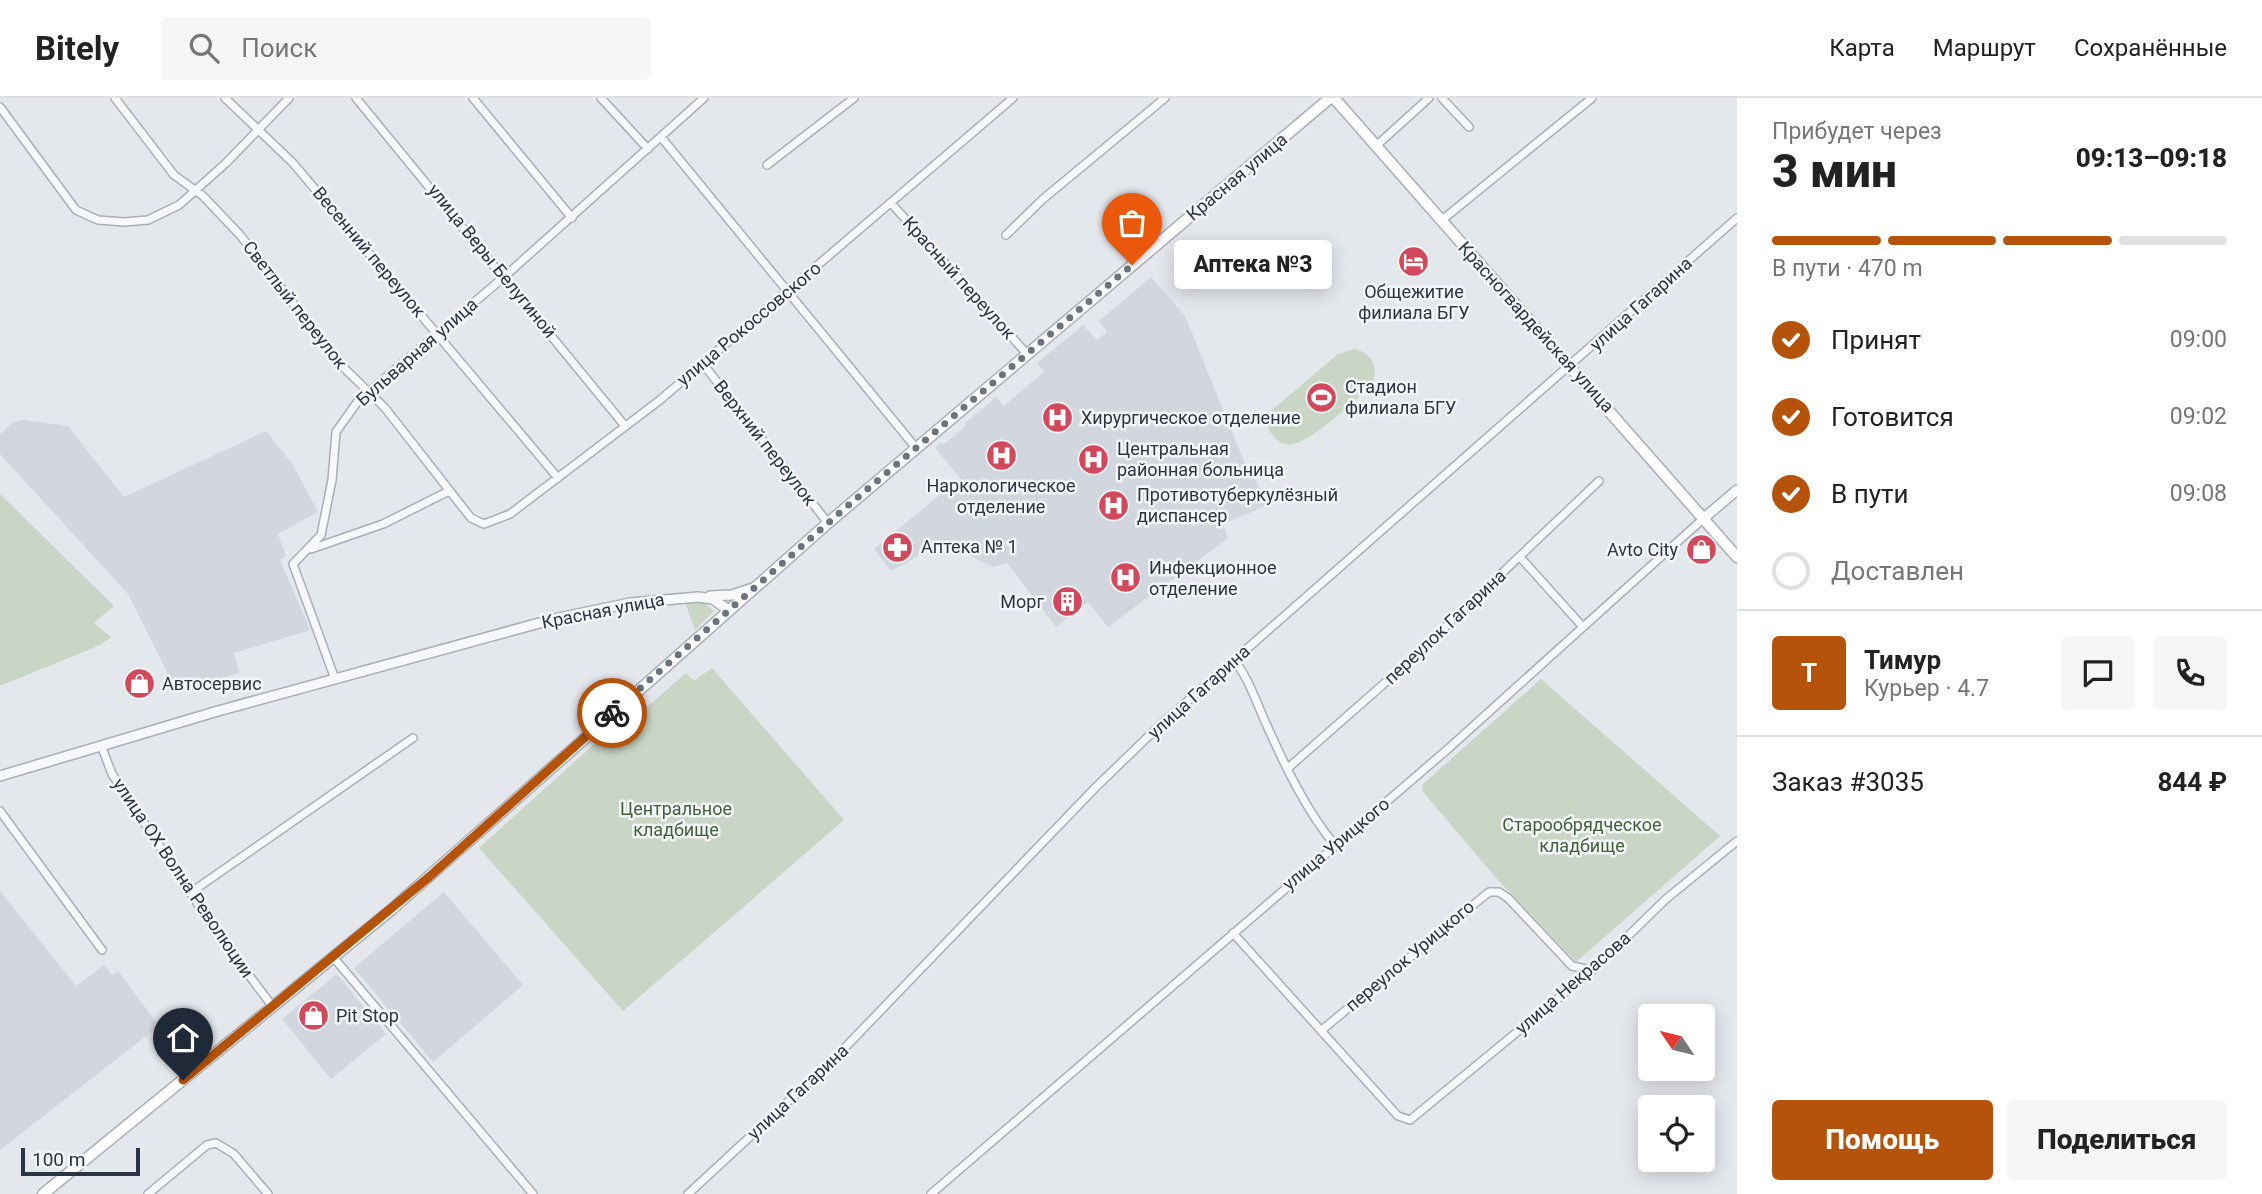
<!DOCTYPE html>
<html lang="ru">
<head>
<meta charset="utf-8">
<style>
	:root { --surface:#fff; --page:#f6f6f6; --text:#222; --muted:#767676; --line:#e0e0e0; --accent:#b45309 }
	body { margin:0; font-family:Roboto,sans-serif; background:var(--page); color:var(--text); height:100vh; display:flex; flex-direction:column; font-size:26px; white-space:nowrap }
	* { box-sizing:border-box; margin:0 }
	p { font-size:23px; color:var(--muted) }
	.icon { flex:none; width:38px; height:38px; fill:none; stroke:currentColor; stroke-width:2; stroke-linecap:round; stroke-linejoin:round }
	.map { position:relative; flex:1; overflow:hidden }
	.drawer { display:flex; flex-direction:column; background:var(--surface); width:525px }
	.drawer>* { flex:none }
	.needle { width:46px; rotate:305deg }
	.tools { position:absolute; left:1638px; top:906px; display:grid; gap:14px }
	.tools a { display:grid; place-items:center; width:77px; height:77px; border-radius:7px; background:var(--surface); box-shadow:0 4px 18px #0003; font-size:35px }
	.scale { position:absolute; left:21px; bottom:18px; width:119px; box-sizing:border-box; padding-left:7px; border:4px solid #2b3445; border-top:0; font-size:19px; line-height:24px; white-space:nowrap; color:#2b3445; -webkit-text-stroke:5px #f4f6f9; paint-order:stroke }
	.pin { position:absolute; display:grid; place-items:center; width:60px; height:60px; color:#fff; margin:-72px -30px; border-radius:50% 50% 50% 0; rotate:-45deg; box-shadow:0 0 7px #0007 }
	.pin .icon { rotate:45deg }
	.courier { position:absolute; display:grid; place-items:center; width:70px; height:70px; margin:-35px; border:5px solid #b45309; border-radius:50%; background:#fff; color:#222; box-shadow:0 2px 9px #0007 }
	.bubble { position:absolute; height:49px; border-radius:7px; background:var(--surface); box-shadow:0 4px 18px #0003; font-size:23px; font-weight:800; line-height:49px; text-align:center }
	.head em { font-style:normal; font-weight:800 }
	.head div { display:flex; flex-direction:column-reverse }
	.head { display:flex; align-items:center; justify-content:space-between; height:119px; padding:0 35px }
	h1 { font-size:46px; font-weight:800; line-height:52px }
	.bar { display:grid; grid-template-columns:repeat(4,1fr); gap:10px 7px; align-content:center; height:84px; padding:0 35px }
	.bar i { height:9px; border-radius:5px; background:var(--line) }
	.bar .current { background:var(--accent) }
	.bar p { grid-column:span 4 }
	.line { display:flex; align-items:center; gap:18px; padding:0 35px; border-top:2px solid var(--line) }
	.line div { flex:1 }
	.round { display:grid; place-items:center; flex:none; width:74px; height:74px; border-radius:7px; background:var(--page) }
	ol { padding:0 35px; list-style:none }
	li { display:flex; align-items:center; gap:21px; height:77px }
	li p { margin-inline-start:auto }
	li .icon { padding:7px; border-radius:50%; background:var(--accent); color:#fff; stroke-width:4 }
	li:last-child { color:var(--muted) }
	li i { width:38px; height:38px; border:4px solid var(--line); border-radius:50% }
	.button { display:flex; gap:14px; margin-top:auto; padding:14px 35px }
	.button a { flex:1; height:80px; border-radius:7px; background:var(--accent); color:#fff; font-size:28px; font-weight:800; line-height:80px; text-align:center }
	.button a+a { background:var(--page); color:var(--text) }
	header { display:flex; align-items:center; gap:42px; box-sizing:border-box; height:98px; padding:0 35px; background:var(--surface); border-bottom:2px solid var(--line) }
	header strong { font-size:33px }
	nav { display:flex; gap:38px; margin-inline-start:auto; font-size:24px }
	.search { width:490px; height:63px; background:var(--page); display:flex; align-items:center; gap:18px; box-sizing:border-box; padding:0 24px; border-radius:7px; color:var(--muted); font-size:26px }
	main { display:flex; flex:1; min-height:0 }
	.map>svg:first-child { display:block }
	.built { fill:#d2d6de }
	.green { fill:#c9d6c5 }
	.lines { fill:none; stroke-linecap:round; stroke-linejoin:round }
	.minor-casing { stroke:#a9aeb7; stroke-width:10 }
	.tertiary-casing { stroke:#a9aeb7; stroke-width:12 }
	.secondary-casing { stroke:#a9aeb7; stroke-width:13 }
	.minor { stroke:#f7f8fa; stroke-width:7 }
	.tertiary { stroke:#f7f8fa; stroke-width:9 }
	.secondary { stroke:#fff; stroke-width:10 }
	.done { stroke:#6c737f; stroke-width:7; stroke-dasharray:0 12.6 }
	.route { stroke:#b45309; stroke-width:9 }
	.labels { text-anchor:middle; stroke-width:5; stroke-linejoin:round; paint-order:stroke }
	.street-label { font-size:18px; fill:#2b3445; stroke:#f4f6f9 }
	.poi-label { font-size:18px; fill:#2b3445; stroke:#f4f6f9; text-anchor:start }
	.park-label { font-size:18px; fill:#3f6138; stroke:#f4f6f9 }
</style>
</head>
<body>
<header>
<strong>Bitely</strong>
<div class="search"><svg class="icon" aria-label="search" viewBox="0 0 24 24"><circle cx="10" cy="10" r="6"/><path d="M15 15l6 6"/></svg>Поиск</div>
<nav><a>Карта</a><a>Маршрут</a><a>Сохранённые</a></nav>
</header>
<main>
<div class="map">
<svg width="1737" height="1096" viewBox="0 0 1737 1096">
	<rect width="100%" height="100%" fill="#e4e7ec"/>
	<path class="built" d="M 1151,179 L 1185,218 L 1248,373 L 1251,373 L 1268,407 L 1223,426 L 1228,440 L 1108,529 L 1088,504 L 1056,529 L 1007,465 L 993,469 L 943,444 L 891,473 L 874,451 L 953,386 L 957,390 L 963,384 L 935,350 L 941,345 L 943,347 L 966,328 L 965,325 L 996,299 L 1004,308 L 1044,274 L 1037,265 L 1083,227 L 1097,242 L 1107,234 L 1099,223 Z
		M 22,322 L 68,328 L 124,399 L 266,333 L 293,367 L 318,414 L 278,436 L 286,458 L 280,462 L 310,532 L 234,555 L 239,575 L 177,594 L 128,496 L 0,356 L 0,336 L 12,325 Z
		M 0,793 L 76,888 L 104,867 L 112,877 L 118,873 L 159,928 L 0,1052 Z
		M 444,794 L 523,887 L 433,964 L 354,870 Z
		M 337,876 L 386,936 L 331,981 L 282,921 Z"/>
	<path class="green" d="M 1355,251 C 1372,256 1378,267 1373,284 C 1361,299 1311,343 1294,346 C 1282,349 1273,340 1268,330 L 1271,313 L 1338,256 Z
		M 0,396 L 114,508 L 94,525 L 111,539 L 100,547 L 0,588 Z
		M 685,504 L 703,504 L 714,513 L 695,532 Z
		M 712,570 L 844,722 L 623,913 L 479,750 L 633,611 L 638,617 L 686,575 L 694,583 Z
		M 1541,581 L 1720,738 L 1576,864 L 1497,781 L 1423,694 L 1422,687 Z"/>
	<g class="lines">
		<defs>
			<path id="minor" d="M 115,0 L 174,77 L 203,98 L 240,137 L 342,268 L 385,310 L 471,420 L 484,426 L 510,416 L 660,302 L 1013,0
				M 225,0 L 293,65 L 558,380
				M 356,0 L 625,328
				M 473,0 L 572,120
				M 601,0 L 648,51
				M 1442,0 L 1469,29
				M 0,9 L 76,112 L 98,122 L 124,124 L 148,122 L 179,107 L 226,65 L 289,0
				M 661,39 L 916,350
				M 1376,48 L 1429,0
				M 767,67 L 854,0
				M 891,105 L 1027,256
				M 1442,122 L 1592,0
				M 1006,137 L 1043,101 L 1165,0
				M 703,266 L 828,425
				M 311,451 L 383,426 L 449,393
				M 1520,459 L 1583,529
				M 1234,562 C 1250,582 1257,607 1268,630 C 1286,670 1307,714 1335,747
				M 335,581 L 293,466 L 321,437 L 332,382 L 336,334 L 358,303 L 504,179 L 704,0
				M 101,647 L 112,676 L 217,835 L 273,909
				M 1288,670 L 1403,569 L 1599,383
				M 0,713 L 102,852
				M 190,795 L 413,640
				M 1233,835 L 1398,1018 L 1410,1022 L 1594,871 L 1666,801 L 1737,743
				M 334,860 L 533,1096
				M 1323,931 L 1489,794 L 1499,794 L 1508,800 L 1572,868 L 1591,872
				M 148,1096 L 207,1047 L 216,1045 L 234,1056 L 268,1096
				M 688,1096 L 833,962 L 1095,690 L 1158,629 L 1737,120
				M 931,1096 L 1449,650 L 1704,420"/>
			<path id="tertiary" d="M 1704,420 L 1737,392
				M 710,498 L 732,497 L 753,490
				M 0,678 L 218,613 L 554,521 L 630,505 L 698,499 L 713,501 L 728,512"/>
			<path id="secondary" d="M 1334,0 L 1737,459
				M 43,1096 L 391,812 L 828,425 L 1330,0"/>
		</defs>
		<use href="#minor" class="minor-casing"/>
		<use href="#tertiary" class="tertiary-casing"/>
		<use href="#secondary" class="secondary-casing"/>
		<use href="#minor" class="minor"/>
		<use href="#tertiary" class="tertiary"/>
		<use href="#secondary" class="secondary"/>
	</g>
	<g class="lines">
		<path class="done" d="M 612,615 L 844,411 L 1132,167"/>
		<path class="route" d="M 183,982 L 429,779 L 612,615"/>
	</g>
	<defs>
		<symbol id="hotel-disc" viewBox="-11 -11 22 22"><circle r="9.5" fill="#d1495b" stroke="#f4f6f9"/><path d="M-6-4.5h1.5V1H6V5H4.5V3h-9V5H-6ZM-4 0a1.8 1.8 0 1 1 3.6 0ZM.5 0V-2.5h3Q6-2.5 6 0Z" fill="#fff"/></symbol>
		<symbol id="stadium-disc" viewBox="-11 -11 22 22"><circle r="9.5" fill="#d1495b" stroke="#f4f6f9"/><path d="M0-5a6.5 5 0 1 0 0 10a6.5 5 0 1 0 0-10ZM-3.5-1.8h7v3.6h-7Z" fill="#fff"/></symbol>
		<symbol id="hospital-disc" viewBox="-11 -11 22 22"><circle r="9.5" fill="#d1495b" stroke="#f4f6f9"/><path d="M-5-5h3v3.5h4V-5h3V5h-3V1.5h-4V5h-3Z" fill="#fff"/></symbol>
		<symbol id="pharmacy-disc" viewBox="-11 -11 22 22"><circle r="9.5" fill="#d1495b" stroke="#f4f6f9"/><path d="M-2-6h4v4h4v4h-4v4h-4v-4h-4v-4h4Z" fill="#fff"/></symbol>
		<symbol id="shop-disc" viewBox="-11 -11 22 22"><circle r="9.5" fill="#d1495b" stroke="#f4f6f9"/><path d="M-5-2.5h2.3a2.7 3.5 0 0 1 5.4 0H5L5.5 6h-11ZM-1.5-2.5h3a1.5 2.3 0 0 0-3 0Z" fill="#fff"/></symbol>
		<symbol id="building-disc" viewBox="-11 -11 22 22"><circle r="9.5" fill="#d1495b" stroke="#f4f6f9"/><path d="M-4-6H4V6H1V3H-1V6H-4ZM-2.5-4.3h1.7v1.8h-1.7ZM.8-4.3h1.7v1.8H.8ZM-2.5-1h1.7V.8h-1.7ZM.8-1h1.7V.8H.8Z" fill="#fff"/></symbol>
	</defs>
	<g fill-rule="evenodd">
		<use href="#hotel-disc" x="1396" y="146" width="35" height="35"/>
		<use href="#stadium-disc" x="1304" y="282" width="35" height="35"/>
		<use href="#hospital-disc" x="1040" y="302" width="35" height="35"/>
		<use href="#hospital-disc" x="984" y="340" width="35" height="35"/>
		<use href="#hospital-disc" x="1076" y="344" width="35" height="35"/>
		<use href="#hospital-disc" x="1096" y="390" width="35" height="35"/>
		<use href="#pharmacy-disc" x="880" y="432" width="35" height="35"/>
		<use href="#shop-disc" x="1684" y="434" width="35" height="35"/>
		<use href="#hospital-disc" x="1108" y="462" width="35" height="35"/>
		<use href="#building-disc" x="1050" y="486" width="35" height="35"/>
		<use href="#shop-disc" x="122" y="568" width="35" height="35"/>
		<use href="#shop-disc" x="296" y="900" width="35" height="35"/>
	</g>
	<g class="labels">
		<g class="street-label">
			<text transform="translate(1237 79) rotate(-40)" y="6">Красная улица</text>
			<text transform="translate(369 154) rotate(50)" y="6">Весенний переулок</text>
			<text transform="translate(492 163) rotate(51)" y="6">улица Веры Белугиной</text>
			<text transform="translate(959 180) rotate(48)" y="6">Красный переулок</text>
			<text transform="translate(1641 206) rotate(-42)" y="6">улица Гагарина</text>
			<text transform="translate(295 207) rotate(52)" y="6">Светлый переулок</text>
			<text transform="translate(749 226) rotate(-40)" y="6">улица Рокоссовского</text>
			<text transform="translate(1536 229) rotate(48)" y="6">Красногвардейская улица</text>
			<text transform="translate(417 254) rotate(-41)" y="6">Бульварная улица</text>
			<text transform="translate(765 345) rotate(52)" y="6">Верхний переулок</text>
			<text transform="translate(603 513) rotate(-11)" y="6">Красная улица</text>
			<text transform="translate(1445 529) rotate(-43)" y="6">переулок Гагарина</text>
			<text transform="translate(1199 594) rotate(-42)" y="6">улица Гагарина</text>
			<text transform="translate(1336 746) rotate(-40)" y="6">улица Урицкого</text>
			<text transform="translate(183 780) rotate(56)" y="6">улица ОХ Волна Революции</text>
			<text transform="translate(1410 858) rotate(-40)" y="6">переулок Урицкого</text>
			<text transform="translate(1573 885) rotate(-41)" y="6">улица Некрасова</text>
			<text transform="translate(798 994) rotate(-43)" y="6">улица Гагарина</text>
		</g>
		<g class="poi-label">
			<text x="1414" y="200" text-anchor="middle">Общежитие<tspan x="1414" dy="21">филиала БГУ</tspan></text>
			<text x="1345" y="295">Стадион<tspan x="1345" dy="21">филиала БГУ</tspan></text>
			<text x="1081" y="326">Хирургическое отделение</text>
			<text x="1117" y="357">Центральная<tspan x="1117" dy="21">районная больница</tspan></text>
			<text x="1001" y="394" text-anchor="middle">Наркологическое<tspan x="1001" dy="21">отделение</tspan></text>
			<text x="1137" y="403">Противотуберкулёзный<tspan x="1137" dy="21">диспансер</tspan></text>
			<text x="921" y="455">Аптека № 1</text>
			<text x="1678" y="458" text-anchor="end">Avto City</text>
			<text x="1149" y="476">Инфекционное<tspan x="1149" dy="21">отделение</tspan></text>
			<text x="1044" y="510" text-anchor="end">Морг</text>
			<text x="162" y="592">Автосервис</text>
			<text x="336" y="924">Pit Stop</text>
		</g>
		<g class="park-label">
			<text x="676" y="717">Центральное<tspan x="676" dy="21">кладбище</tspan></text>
			<text x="1582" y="733">Старообрядческое<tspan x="1582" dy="21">кладбище</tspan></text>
		</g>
	</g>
</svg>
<div class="tools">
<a><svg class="needle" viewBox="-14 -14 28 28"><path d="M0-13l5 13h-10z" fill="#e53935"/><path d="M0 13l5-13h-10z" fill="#767676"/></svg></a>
<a><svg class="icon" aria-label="locate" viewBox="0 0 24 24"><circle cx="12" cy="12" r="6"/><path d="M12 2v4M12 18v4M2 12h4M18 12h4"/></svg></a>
</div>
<div class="scale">100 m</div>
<div class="pin" style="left:1132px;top:167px;background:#ea580c"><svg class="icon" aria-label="bag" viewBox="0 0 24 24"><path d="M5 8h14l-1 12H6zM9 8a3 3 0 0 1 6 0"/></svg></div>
<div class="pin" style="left:183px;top:982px;background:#1f2937"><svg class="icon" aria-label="home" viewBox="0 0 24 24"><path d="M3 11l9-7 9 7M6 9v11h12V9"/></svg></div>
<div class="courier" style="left:612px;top:615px"><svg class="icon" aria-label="bike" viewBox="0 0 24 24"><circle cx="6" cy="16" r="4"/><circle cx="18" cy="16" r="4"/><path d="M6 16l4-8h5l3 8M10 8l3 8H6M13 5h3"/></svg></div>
<div class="bubble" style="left:1174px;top:142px;width:158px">Аптека №3</div>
</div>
<section class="drawer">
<div class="head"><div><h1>3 мин</h1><p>Прибудет через</p></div><em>09:13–09:18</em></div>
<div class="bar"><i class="current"></i><i class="current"></i><i class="current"></i><i></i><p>В пути · 470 m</p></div>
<ol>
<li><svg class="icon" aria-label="check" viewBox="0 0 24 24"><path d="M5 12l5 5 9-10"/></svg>Принят<p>09:00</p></li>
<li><svg class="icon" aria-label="check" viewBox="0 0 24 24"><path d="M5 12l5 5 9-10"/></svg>Готовится<p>09:02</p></li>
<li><svg class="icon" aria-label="check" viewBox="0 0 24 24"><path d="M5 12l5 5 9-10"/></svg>В пути<p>09:08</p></li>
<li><i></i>Доставлен</li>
</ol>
<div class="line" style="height:126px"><b class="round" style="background:var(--accent);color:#fff">Т</b><div><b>Тимур</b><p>Курьер · 4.7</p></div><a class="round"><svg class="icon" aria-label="chat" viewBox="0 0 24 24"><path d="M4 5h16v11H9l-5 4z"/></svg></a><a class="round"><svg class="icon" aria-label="phone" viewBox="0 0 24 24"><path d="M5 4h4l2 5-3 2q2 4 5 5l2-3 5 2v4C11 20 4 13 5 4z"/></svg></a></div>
<div class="line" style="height:91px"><div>Заказ #3035</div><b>844 ₽</b></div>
<div class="button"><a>Помощь</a><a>Поделиться</a></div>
</section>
</main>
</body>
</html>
